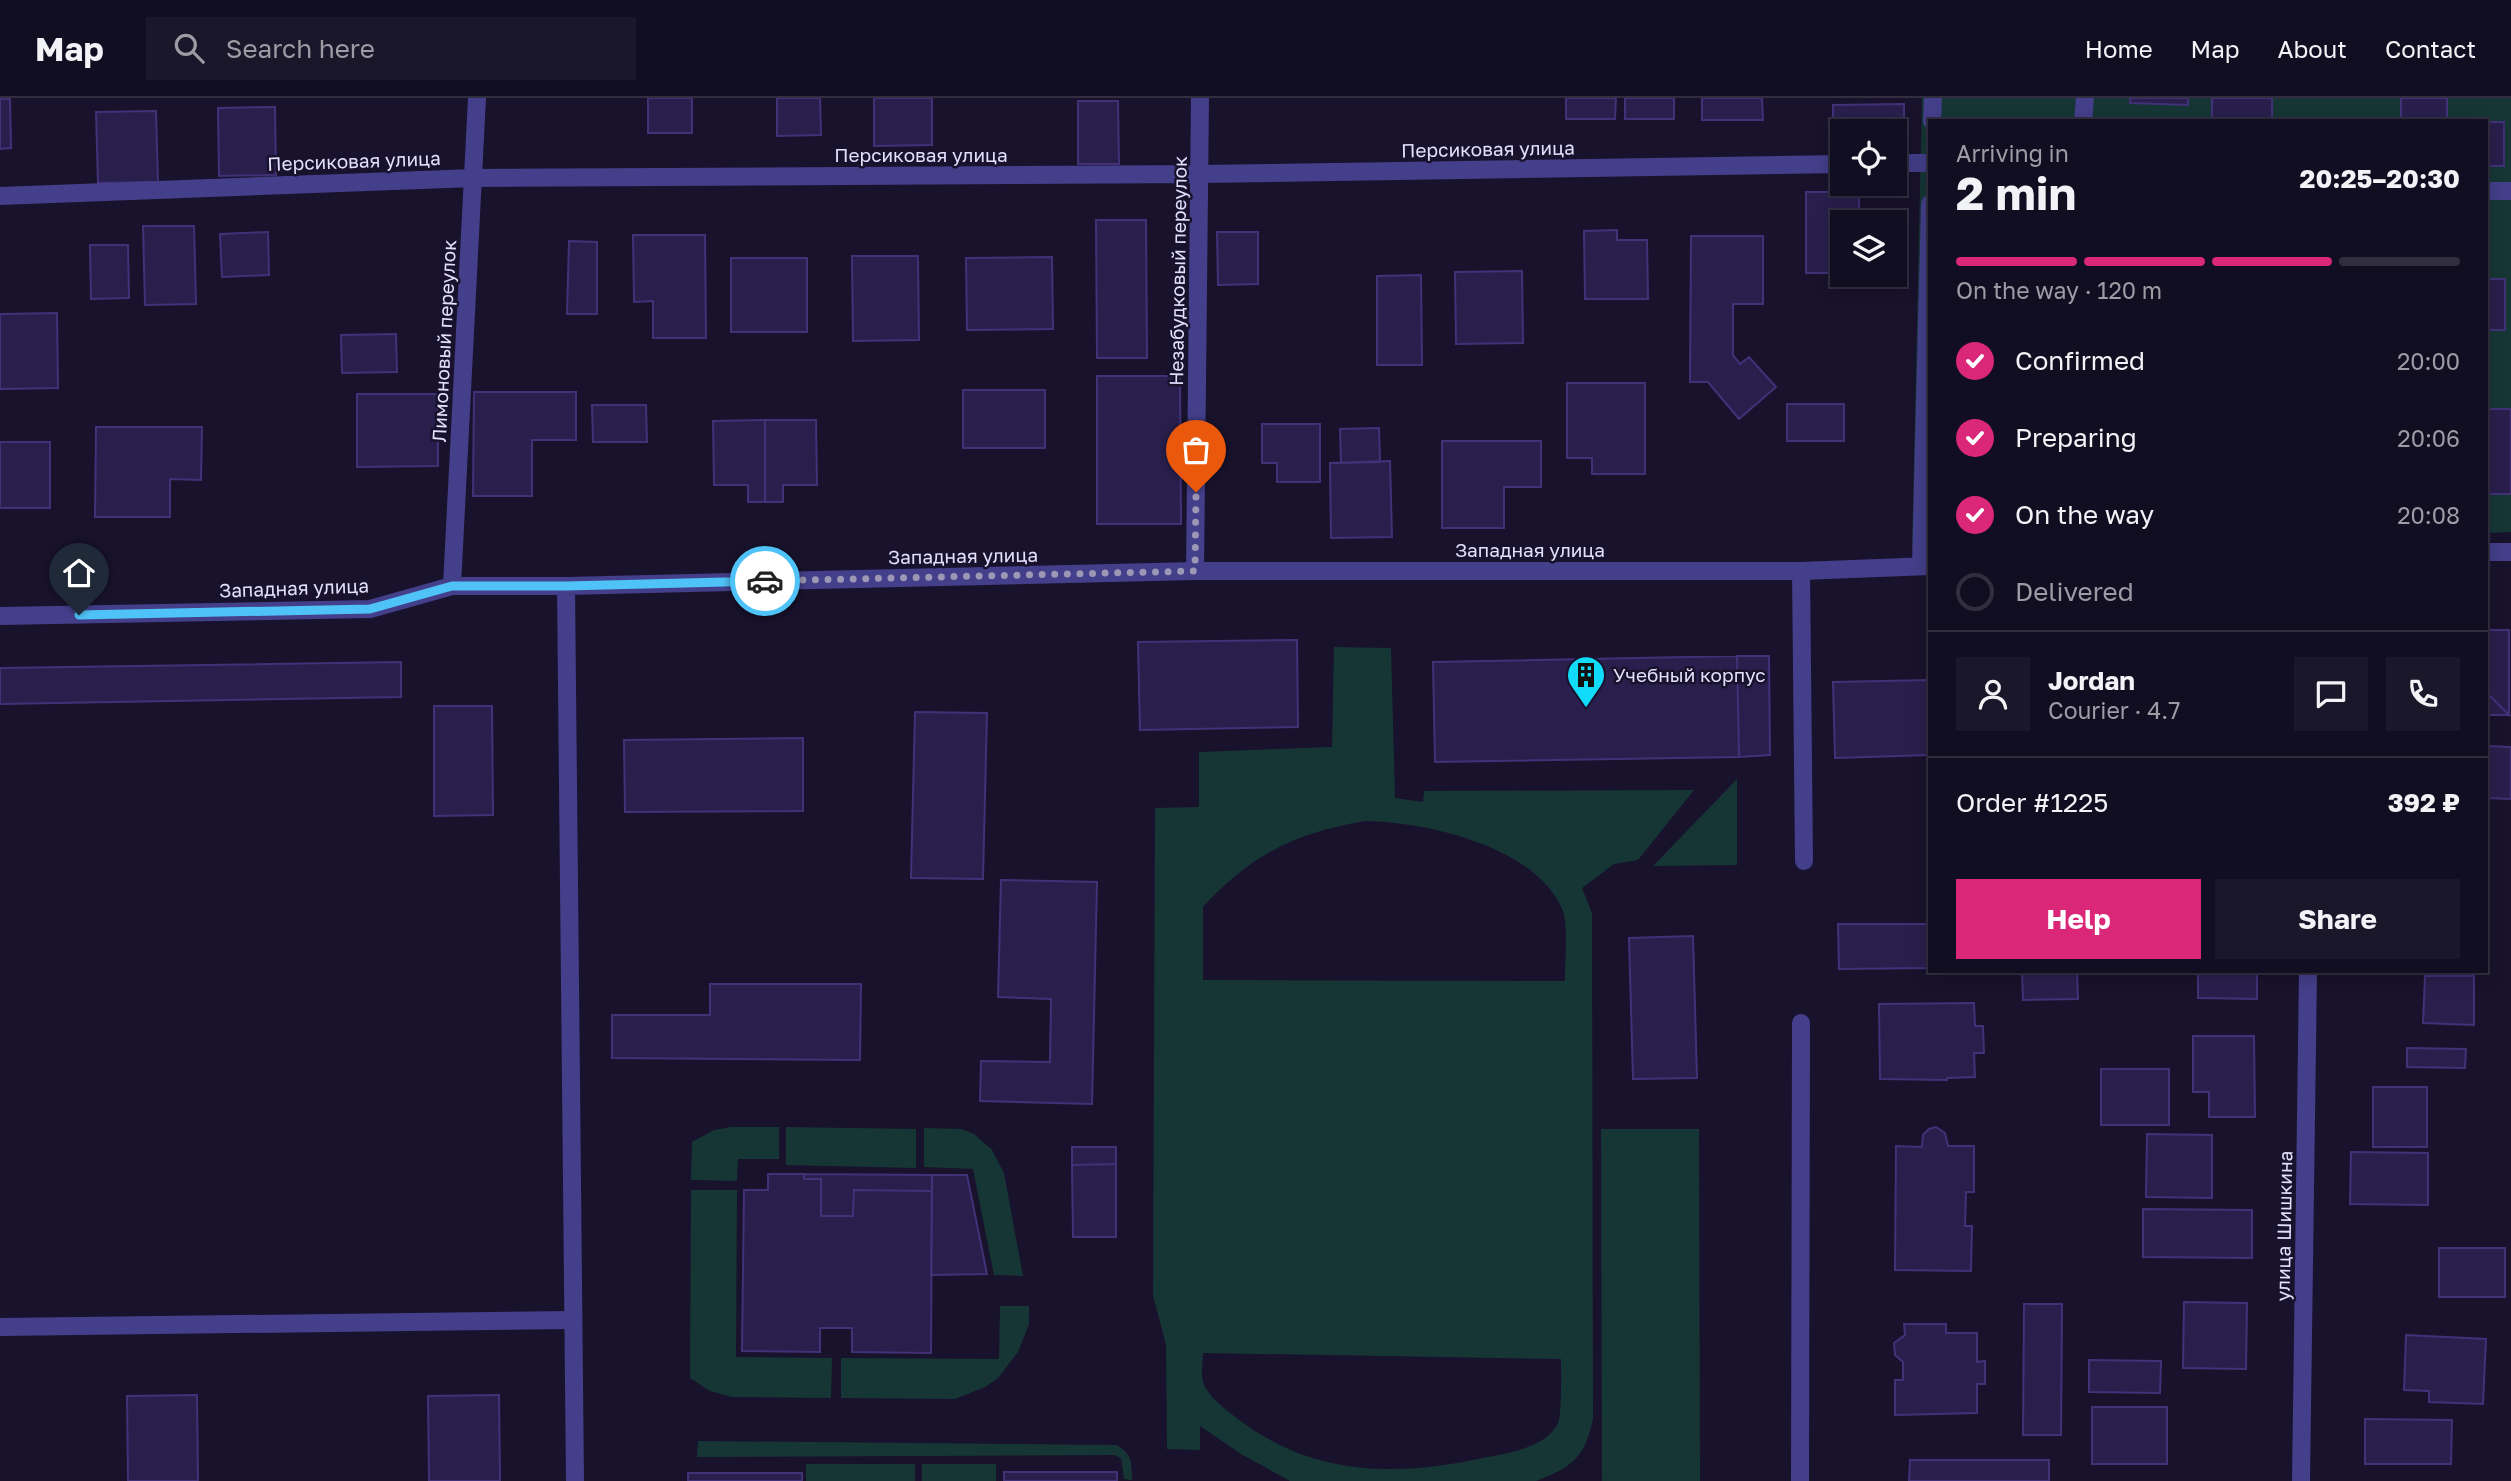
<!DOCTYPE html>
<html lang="en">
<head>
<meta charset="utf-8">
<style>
	:root { --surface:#120e21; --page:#1b172a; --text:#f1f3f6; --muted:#9c9ca5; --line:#312e3f; --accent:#db2777 }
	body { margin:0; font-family:"Golos Text",sans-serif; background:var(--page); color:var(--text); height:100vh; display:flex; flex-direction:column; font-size:26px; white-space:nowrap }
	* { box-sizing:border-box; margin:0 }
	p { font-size:23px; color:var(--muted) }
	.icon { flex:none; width:38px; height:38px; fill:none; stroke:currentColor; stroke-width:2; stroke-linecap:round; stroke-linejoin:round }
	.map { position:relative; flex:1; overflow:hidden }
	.sheet { position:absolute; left:1928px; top:21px; width:560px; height:854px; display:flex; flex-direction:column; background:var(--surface); border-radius:0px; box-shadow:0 4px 18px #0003,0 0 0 2px var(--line) }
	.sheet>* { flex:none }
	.tools { position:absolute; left:1830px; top:21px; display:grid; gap:14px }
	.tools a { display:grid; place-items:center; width:77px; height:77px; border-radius:0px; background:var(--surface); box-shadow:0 4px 18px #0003,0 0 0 2px var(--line); font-size:35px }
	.pin { position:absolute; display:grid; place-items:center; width:60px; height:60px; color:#fff; margin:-72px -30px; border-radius:50% 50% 50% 0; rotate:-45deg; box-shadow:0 0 7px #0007 }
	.pin .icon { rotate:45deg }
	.courier { position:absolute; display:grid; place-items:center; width:70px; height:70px; margin:-35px; border:5px solid #4fc3f7; border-radius:50%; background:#fff; color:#222; box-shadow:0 2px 9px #0007 }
	.head em { font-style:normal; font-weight:700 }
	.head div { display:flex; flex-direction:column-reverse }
	.head { display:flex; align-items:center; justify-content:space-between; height:119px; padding:0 28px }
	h1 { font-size:46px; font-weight:700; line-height:52px }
	.bar { display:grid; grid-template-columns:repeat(4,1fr); gap:10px 7px; align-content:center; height:84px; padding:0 28px }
	.bar i { height:9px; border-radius:5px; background:var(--line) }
	.bar .selected { background:var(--accent) }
	.bar p { grid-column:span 4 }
	.line { display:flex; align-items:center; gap:18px; padding:0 28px; border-top:2px solid var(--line) }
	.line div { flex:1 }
	.round { display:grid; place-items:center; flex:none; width:74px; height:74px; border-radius:0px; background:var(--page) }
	ol { padding:0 28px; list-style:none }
	li { display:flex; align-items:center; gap:21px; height:77px }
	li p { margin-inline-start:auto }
	li .icon { padding:7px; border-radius:50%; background:var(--accent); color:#fff; stroke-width:4 }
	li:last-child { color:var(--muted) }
	li i { width:38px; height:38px; border:4px solid var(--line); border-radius:50% }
	.button { display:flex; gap:14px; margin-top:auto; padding:14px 28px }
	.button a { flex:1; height:80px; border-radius:0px; background:var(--accent); color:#fff; font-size:28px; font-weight:700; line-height:80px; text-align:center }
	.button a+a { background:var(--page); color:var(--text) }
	header { display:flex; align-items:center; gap:42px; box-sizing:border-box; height:98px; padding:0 35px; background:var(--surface); border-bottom:2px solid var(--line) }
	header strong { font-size:33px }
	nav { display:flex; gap:38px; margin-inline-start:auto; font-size:24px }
	.search { width:490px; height:63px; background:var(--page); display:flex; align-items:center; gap:18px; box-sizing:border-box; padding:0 24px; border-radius:0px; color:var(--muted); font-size:26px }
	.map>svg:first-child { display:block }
	.green { fill:#163636; fill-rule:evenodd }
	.building { fill:#291f4d; stroke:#413278; stroke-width:2 }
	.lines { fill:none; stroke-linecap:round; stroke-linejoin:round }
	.lane { stroke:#443f8a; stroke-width:18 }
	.street { stroke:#443f8a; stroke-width:18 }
	.done { stroke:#9c97b4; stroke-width:7; stroke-dasharray:0 12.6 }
	.route { stroke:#4fc3f7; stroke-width:9 }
	.labels { text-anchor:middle; stroke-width:5; stroke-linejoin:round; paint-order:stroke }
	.street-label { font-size:19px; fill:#e3dffe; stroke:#18122c }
	.poi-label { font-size:19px; fill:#e3dffe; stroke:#18122c; text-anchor:start }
</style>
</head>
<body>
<header>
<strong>Map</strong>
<div class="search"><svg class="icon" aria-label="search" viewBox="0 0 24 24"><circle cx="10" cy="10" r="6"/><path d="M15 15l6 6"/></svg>Search here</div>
<nav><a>Home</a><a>Map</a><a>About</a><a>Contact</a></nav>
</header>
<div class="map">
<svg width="2511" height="1383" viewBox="0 0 2511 1383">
	<rect width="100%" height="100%" fill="#18122c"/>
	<path class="green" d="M 1922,0 L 2511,0 L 2511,434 L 2487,435 L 2487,23 L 1930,23 L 1930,449 L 1912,450 Z
		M 1334,549 L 1391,550 L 1395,700 L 1423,704 L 1424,693 L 1694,692 L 1638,762 L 1614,766 L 1582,790 L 1592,815 L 1593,1320 C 1586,1358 1572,1370 1536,1383 L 1290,1383 L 1241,1356 L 1200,1328 L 1200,1352 L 1167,1351 L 1166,1247 L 1153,1197 L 1155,710 L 1199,709 L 1199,654 L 1332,649 ZM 1365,723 C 1426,724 1537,748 1563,813 C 1568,825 1565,867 1565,883 L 1203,882 L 1203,809 C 1252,756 1295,735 1365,723 ZM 1203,1255 L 1561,1261 C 1561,1272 1562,1316 1558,1325 C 1548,1348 1510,1355 1488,1359 C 1401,1378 1318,1380 1242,1324 C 1229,1314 1212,1303 1204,1287 C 1200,1279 1203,1264 1203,1255 Z
		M 1737,681 L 1737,767 L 1653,768 Z
		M 731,1029 L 779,1029 L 779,1061 L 738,1061 L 737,1083 L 691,1082 L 692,1044 L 714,1032 Z
		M 786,1029 L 916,1031 L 916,1070 L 786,1067 Z
		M 924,1030 L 961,1031 L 974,1036 L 992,1052 L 1004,1075 L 1023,1178 L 994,1177 L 973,1071 L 924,1069 Z
		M 1601,1031 L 1699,1031 L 1700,1383 L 1602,1383 Z
		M 691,1092 L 737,1092 L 736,1259 L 832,1260 L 831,1300 L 732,1299 L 710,1293 L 690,1280 Z
		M 1000,1208 L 1029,1208 L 1029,1226 L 1018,1254 L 998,1280 L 985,1289 L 955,1301 L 841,1300 L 841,1260 L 999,1261 Z
		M 698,1343 L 1116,1347 C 1132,1355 1132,1365 1132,1382 L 1124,1381 L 1121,1360 L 1114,1357 L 697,1359 Z
		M 806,1366 L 915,1366 L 915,1383 L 806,1383 Z
		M 922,1366 L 996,1366 L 996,1383 L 922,1383 Z"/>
	<path class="building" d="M 648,0 L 692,0 L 692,35 L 648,35 Z
		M 777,0 L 820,0 L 821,37 L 777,38 Z
		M 874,0 L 932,0 L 932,47 L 874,48 Z
		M 1566,0 L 1616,0 L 1615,21 L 1566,21 Z
		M 1625,0 L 1674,0 L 1674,21 L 1625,21 Z
		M 1702,0 L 1762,0 L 1763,22 L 1702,22 Z
		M 2130,0 L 2188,0 L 2188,7 L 2130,5 Z
		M 2212,0 L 2272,0 L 2272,23 L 2212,23 Z
		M 2401,0 L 2447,0 L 2447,23 L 2401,23 Z
		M 0,1 L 10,1 L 11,50 L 0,51 Z
		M 1078,3 L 1118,3 L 1119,66 L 1078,66 Z
		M 1904,6 L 1904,52 L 1895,52 L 1895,33 L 1843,33 L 1843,52 L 1833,52 L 1833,7 Z
		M 275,9 L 276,77 L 219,78 L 218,10 Z
		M 156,13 L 158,84 L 98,85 L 96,14 Z
		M 2487,24 L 2504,24 L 2504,68 L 2487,68 Z
		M 1806,94 L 1859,94 L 1859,124 L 1843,124 L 1843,175 L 1806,175 Z
		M 1096,122 L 1146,122 L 1147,260 L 1097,260 Z
		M 143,128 L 194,128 L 196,206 L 145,207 Z
		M 1617,132 L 1617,142 L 1647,142 L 1648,201 L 1585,201 L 1584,133 Z
		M 268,134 L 269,177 L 222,179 L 220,136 Z
		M 1217,134 L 1258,134 L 1258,186 L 1218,187 Z
		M 633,137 L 705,137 L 706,240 L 653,240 L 653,203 L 634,204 Z
		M 1691,138 L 1763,138 L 1763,206 L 1733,206 L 1733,257 L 1740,266 L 1749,259 L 1776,289 L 1739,321 L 1708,284 L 1690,284 Z
		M 569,143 L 597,144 L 597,216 L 567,216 Z
		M 90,147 L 128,147 L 129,200 L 91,201 Z
		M 852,158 L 918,158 L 919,242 L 853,243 Z
		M 1052,159 L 1053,231 L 967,232 L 966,160 Z
		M 731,160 L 807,160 L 807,234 L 731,234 Z
		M 1522,173 L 1523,245 L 1456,246 L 1455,174 Z
		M 1421,177 L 1422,267 L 1377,267 L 1377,178 Z
		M 2487,181 L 2505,181 L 2505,232 L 2487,232 Z
		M 57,215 L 58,290 L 0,291 L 0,216 Z
		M 396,236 L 397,274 L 342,275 L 341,237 Z
		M 1097,278 L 1180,278 L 1181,426 L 1097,426 Z
		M 1567,285 L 1645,285 L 1645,376 L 1592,376 L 1592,360 L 1567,360 Z
		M 963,292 L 1045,292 L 1045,350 L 963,350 Z
		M 474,294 L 576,294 L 576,342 L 532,342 L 532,398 L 473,398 Z
		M 357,296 L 438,296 L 438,368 L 357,369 Z
		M 1787,306 L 1844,306 L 1844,343 L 1787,343 Z
		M 592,307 L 646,307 L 647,344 L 593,344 Z
		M 2489,311 L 2511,311 L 2511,396 L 2487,396 Z
		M 765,322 L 765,404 L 748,404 L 748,387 L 714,387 L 713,323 Z
		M 765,322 L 816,322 L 817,387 L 783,387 L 783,404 L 765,404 Z
		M 1262,326 L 1320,326 L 1320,384 L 1277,384 L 1277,365 L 1262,365 Z
		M 96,329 L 202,329 L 201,382 L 170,381 L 170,419 L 95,419 Z
		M 1379,330 L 1380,364 L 1341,365 L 1340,331 Z
		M 1442,343 L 1541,343 L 1541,389 L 1504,389 L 1504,430 L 1442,430 Z
		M 0,344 L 50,344 L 50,410 L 0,410 Z
		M 1390,363 L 1392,439 L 1331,440 L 1330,365 Z
		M 2487,532 L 2509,532 L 2509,617 L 2487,595 Z
		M 1297,542 L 1298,629 L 1140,632 L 1138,544 Z
		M 1737,558 L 1739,659 L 1435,664 L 1433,564 Z
		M 1737,558 L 1769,558 L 1770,657 L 1739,659 Z
		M 401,564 L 401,599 L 0,606 L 0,570 Z
		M 1930,582 L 1930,657 L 1835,660 L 1833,584 Z
		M 2487,595 L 2509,617 L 2487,617 Z
		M 434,608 L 492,608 L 493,717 L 434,718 Z
		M 915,614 L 987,615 L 983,781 L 911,780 Z
		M 803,640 L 803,713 L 625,714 L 624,642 Z
		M 2487,648 L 2511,649 L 2511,701 L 2487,700 Z
		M 1001,782 L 1097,784 L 1092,1006 L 980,1003 L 981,963 L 1050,964 L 1051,901 L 998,899 Z
		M 1838,826 L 1930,826 L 1930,870 L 1839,871 Z
		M 1693,838 L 1697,980 L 1633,981 L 1629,840 Z
		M 2022,873 L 2077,873 L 2078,901 L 2023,902 Z
		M 2198,873 L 2257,873 L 2257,901 L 2198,900 Z
		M 2425,878 L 2474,878 L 2474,927 L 2423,925 Z
		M 710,886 L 861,886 L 860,962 L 612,960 L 612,917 L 710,917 Z
		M 1974,905 L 1975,928 L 1983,928 L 1984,955 L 1974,955 L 1975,979 L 1947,980 L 1947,982 L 1880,981 L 1879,906 Z
		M 2193,938 L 2254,938 L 2255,1019 L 2209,1019 L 2209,994 L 2193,994 Z
		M 2407,950 L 2466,951 L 2465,970 L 2407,969 Z
		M 2101,971 L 2169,971 L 2169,1027 L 2101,1027 Z
		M 2373,989 L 2427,989 L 2427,1049 L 2373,1049 Z
		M 1936,1029 L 1945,1035 L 1948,1048 L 1974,1048 L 1974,1094 L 1966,1094 L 1965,1128 L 1972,1128 L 1971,1173 L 1895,1172 L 1896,1048 L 1922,1049 L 1923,1037 L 1929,1031 Z
		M 2147,1036 L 2212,1037 L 2212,1100 L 2146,1099 Z
		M 1072,1049 L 1116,1049 L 1116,1066 L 1072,1067 Z
		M 2351,1054 L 2428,1055 L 2428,1107 L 2350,1106 Z
		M 1116,1066 L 1116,1139 L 1073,1139 L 1072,1067 Z
		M 768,1076 L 804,1076 L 804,1081 L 821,1081 L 821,1118 L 853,1118 L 854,1092 L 932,1093 L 931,1255 L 852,1254 L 852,1230 L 820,1230 L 820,1254 L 742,1253 L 744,1092 L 768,1092 Z
		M 804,1076 L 932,1077 L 932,1093 L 854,1092 L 853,1118 L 821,1118 L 821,1081 L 804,1081 Z
		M 932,1077 L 967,1077 L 987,1176 L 931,1177 Z
		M 2143,1111 L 2252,1112 L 2252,1160 L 2143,1159 Z
		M 2439,1150 L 2505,1150 L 2505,1199 L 2439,1199 Z
		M 2184,1204 L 2247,1205 L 2246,1271 L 2183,1270 Z
		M 2024,1206 L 2062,1206 L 2061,1337 L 2023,1337 Z
		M 1904,1226 L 1946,1226 L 1946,1235 L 1977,1235 L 1977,1264 L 1985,1263 L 1985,1286 L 1977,1286 L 1977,1315 L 1895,1317 L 1895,1282 L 1903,1282 L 1903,1264 L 1895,1257 L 1894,1245 L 1905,1237 Z
		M 2406,1237 L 2486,1241 L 2483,1306 L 2429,1304 L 2429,1293 L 2404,1292 Z
		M 2089,1262 L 2161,1263 L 2160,1295 L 2089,1294 Z
		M 197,1297 L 198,1383 L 128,1383 L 127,1298 Z
		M 499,1297 L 500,1383 L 429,1383 L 428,1298 Z
		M 2092,1309 L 2167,1309 L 2167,1366 L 2092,1366 Z
		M 2365,1321 L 2452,1322 L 2451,1366 L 2365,1366 Z
		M 1910,1362 L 2049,1362 L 2049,1383 L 1909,1383 Z
		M 1004,1374 L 1117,1374 L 1117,1383 L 1004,1383 Z
		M 688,1375 L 802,1375 L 802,1383 L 688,1383 Z"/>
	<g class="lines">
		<path class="lane" d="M 0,1229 L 572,1222"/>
		<path class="street" d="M 1932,23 L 1933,0
			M 2083,23 L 2085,0
			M 1895,65 L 1930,65
			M 2487,93 L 2511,93
			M 0,98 L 474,80 L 1200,76 L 1843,66
			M 2487,454 L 2511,454
			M 1921,468 L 1930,106
			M 1195,473 L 1200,0
			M 1801,473 L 1804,763
			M 452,488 L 477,0
			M 566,488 L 575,1383
			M 0,518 L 370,511 L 452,488 L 566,488 L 1195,473 L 1801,473 L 1930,468
			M 1800,1383 L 1801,925
			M 2301,1383 L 2308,873"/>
	</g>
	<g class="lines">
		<path class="done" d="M 765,483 L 1195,473 L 1196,394"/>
		<path class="route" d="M 79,517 L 370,511 L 452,488 L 566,488 L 765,483"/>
	</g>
	<defs>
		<symbol id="building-pin" viewBox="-11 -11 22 30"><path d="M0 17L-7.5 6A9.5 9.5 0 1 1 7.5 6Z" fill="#10dcf9" stroke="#18122c"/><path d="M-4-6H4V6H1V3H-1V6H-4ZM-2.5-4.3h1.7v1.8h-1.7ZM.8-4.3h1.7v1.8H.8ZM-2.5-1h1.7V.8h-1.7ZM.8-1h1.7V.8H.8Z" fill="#111"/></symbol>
	</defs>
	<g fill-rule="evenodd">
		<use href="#building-pin" x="1564" y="555" width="44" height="60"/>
	</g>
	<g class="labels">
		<g class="street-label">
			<text transform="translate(1488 51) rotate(-1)" y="7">Персиковая улица</text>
			<text x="921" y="64">Персиковая улица</text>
			<text transform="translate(354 63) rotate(-2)" y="7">Персиковая улица</text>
			<text transform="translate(1178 173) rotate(-89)" y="7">Незабудковый переулок</text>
			<text transform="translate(444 243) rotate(-87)" y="7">Лимоновый переулок</text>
			<text x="1530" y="459">Западная улица</text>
			<text transform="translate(963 458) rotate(-1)" y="7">Западная улица</text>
			<text transform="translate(294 490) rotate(-2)" y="7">Западная улица</text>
			<text transform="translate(2284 1128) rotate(-89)" y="7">улица Шишкина</text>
		</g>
		<g class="poi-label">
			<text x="1613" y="584">Учебный корпус</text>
		</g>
	</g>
</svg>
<div class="tools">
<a><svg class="icon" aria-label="locate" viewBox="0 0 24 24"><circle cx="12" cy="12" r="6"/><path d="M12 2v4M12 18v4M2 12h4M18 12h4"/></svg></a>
<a><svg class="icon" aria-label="layers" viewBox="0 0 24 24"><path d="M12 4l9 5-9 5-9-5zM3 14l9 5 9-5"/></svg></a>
</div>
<div class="pin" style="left:1196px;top:394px;background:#ea580c"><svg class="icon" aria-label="bag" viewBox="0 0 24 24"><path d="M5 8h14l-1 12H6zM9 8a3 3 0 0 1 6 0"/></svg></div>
<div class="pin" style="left:79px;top:517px;background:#1f2937"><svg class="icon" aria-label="home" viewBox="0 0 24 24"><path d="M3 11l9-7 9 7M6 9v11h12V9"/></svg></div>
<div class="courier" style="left:765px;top:483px"><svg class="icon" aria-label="car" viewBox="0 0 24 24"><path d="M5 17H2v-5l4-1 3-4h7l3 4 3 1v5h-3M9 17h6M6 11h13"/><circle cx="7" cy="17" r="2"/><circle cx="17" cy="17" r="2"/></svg></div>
<section class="sheet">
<div class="head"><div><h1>2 min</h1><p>Arriving in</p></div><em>20:25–20:30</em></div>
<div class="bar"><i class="selected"></i><i class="selected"></i><i class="selected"></i><i></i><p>On the way · 120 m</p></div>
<ol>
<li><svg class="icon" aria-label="check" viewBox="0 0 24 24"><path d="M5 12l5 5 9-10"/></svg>Confirmed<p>20:00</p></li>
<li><svg class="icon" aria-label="check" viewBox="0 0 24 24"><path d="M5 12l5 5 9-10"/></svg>Preparing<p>20:06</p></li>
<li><svg class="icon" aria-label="check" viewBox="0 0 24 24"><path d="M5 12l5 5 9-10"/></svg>On the way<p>20:08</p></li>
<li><i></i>Delivered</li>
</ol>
<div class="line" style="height:126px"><a class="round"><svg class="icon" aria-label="person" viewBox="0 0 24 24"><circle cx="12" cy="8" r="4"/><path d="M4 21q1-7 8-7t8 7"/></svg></a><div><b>Jordan</b><p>Courier · 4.7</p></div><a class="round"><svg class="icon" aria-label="chat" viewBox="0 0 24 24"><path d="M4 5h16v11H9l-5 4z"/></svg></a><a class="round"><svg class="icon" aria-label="phone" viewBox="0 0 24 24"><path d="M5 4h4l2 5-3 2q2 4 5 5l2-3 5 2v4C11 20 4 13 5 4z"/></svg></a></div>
<div class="line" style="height:91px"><div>Order #1225</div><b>392 ₽</b></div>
<div class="button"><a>Help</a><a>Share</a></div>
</section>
</div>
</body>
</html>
